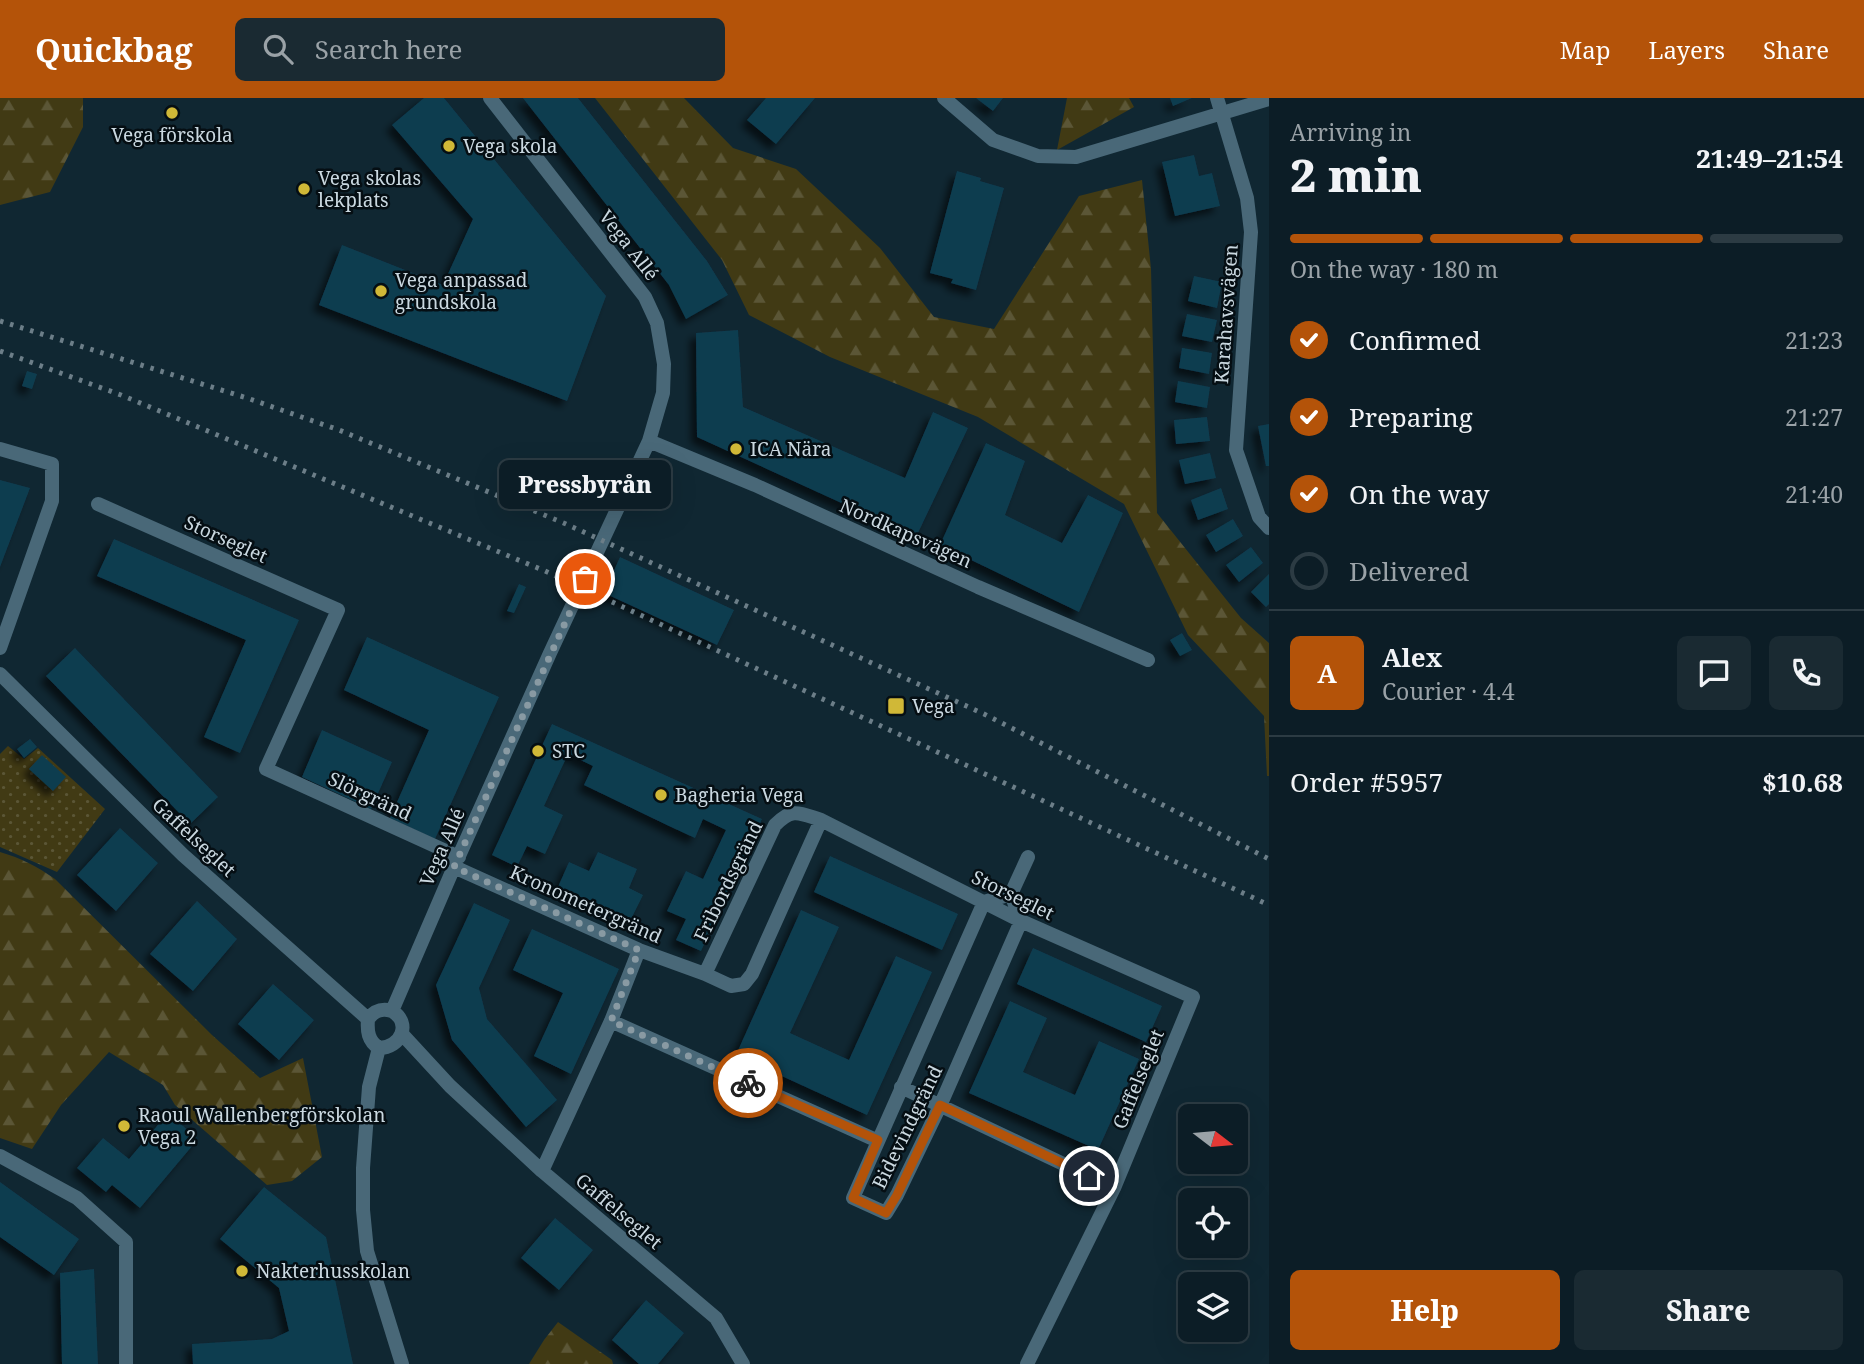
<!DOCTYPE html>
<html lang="en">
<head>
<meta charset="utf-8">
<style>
	:root { --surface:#0c1d26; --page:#1a2a32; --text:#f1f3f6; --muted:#9aa2a7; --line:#2c3b43; --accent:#b45309 }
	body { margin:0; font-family:"Noto Serif",serif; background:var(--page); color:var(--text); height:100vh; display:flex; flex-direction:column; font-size:26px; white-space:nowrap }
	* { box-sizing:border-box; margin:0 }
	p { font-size:23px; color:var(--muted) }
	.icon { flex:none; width:38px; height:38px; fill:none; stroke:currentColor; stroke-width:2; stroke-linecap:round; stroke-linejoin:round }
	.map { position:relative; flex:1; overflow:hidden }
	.details { display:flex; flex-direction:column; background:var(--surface); width:595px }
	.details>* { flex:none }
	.needle { width:46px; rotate:106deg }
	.fabs { position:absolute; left:1178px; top:1006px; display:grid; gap:14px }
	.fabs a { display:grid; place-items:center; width:70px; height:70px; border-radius:10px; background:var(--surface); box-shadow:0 7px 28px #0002,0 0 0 2px var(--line); font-size:35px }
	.pin { position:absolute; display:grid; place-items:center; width:60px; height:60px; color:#fff; margin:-30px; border:4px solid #fff; border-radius:50%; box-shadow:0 2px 7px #0007 }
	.courier { position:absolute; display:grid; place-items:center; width:70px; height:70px; margin:-35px; border:5px solid #b45309; border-radius:50%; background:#fff; color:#222; box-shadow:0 2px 9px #0007 }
	.bubble { position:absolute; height:49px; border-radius:10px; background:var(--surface); box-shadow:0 7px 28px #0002,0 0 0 2px var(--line); font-size:23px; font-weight:800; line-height:49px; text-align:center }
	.overview em { font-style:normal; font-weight:800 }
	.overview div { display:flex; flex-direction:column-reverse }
	.overview { display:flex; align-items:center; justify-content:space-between; height:119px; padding:0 21px }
	h1 { font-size:46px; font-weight:800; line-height:52px }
	.bar { display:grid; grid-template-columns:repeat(4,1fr); gap:10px 7px; align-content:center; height:84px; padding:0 21px }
	.bar i { height:9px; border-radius:5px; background:var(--line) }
	.bar .selected { background:var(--accent) }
	.bar p { grid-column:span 4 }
	.line { display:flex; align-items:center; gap:18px; padding:0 21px; border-top:2px solid var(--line) }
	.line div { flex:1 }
	.round { display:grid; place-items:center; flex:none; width:74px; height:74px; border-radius:10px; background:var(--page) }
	ol { padding:0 21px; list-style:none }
	li { display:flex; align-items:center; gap:21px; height:77px }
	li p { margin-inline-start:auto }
	li .icon { padding:7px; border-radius:50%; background:var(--accent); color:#fff; stroke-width:4 }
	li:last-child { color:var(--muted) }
	li i { width:38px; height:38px; border:4px solid var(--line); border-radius:50% }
	.cta { display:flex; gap:14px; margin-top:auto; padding:14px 21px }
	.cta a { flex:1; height:80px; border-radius:10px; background:var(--accent); color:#fff; font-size:28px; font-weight:800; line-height:80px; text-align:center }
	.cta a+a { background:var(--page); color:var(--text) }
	header { display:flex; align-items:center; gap:42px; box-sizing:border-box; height:98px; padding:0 35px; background:var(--accent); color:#fff }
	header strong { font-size:33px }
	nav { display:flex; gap:38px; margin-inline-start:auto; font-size:24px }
	.search { width:490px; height:63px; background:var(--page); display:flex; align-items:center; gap:18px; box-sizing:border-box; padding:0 24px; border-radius:10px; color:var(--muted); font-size:26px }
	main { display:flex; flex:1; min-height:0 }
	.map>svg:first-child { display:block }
	.forest { fill:url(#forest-firs) }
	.park { fill:url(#park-dots) }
	.building { fill:#103c50; filter:url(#shadow) }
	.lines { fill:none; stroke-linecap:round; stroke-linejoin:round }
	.minor { stroke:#496878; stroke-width:14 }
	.rail { stroke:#6c7e88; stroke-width:5; stroke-dasharray:3.5 7; stroke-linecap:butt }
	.done { stroke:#899aa3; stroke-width:7; stroke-dasharray:0 12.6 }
	.route { stroke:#b45309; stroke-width:9 }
	.poi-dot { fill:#d0b837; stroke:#050e13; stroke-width:2.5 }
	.labels { text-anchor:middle; stroke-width:5; stroke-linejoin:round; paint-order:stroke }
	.poi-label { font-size:19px; fill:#cad8e0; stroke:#050e13; text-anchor:start }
	.street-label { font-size:19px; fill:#cad8e0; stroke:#050e13 }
</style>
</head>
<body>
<header>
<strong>Quickbag</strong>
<div class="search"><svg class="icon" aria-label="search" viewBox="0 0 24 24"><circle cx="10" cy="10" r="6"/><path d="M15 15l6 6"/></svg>Search here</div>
<nav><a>Map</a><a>Layers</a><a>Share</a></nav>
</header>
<main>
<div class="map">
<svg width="1269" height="1266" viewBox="0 0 1269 1266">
	<defs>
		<pattern id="forest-firs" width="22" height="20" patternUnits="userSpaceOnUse" patternTransform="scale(1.75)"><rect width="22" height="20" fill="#413a14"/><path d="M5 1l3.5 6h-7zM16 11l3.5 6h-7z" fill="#5b5636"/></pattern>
		<pattern id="park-dots" width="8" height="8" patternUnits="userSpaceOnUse" patternTransform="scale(1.75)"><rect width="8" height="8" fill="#413a14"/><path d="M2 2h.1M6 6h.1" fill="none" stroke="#5b5636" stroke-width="1.8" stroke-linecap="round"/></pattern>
		<filter id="shadow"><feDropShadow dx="-6" dy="6" stdDeviation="3.5" flood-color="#0009"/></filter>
	</defs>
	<rect width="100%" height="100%" fill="#102732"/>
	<path class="forest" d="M 0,0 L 83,0 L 83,29 L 50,94 L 0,107 Z
		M 595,0 L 684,0 L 733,50 L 796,71 L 880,150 L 934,219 L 994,231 L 1079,98 L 1142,82 L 1151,171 L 1157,415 L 1241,520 L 1269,545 L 1269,678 L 1267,678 L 1264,618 L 1188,537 L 1124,406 L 978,319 L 830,259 L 749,217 L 722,162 Z
		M 1067,0 L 1129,0 L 1134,9 L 1057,52 Z
		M 0,754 C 21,760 38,769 55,781 L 212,937 L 260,980 L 303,960 L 322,1059 L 292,1083 L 267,1087 L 175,1007 L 163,987 L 109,954 L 61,1007 L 32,1051 L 0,1040 Z
		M 558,1224 L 612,1262 L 613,1266 L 529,1266 L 544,1242 Z"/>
	<path class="park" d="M 8,648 L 24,661 L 38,650 L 105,711 L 57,774 L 0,749 L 0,656 Z"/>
	<path class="building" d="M 424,0 L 444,0 L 606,198 L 567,303 L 319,207 L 342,147 L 443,187 L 473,121 L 392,27 Z
		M 523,0 L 578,0 L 707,163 L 728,197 L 686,221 L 669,187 Z
		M 766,0 L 815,0 L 776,46 L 747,22 Z
		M 976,0 L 1003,0 L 993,13 Z
		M 1170,0 L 1192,0 L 1173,8 Z
		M 1194,57 L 1199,78 L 1212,75 L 1220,108 L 1175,118 L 1162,64 Z
		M 957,73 L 981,80 L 980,83 L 1004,90 L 976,192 L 951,185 L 953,181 L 930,175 Z
		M 1194,178 L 1222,184 L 1217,210 L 1188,203 Z
		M 1187,216 L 1217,222 L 1212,244 L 1182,238 Z
		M 738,232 L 743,309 L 905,380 L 933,314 L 968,330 L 916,439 L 697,339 L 696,235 Z
		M 1182,250 L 1212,255 L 1209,276 L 1179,270 Z
		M 27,273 L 37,276 L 32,291 L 22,288 Z
		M 1178,283 L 1210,289 L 1207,310 L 1175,304 Z
		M 1207,319 L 1210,343 L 1176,346 L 1174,322 Z
		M 1269,326 L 1269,368 L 1266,368 L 1258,328 Z
		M 986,345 L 1025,363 L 1005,417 L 1062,445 L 1088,397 L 1123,415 L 1079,514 L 940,447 Z
		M 1210,355 L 1216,380 L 1185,386 L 1179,362 Z
		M 0,382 L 30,390 L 0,469 Z
		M 1221,390 L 1228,411 L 1198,422 L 1191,402 Z
		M 1233,421 L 1243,438 L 1216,454 L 1206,437 Z
		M 114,441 L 299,522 L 240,655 L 204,639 L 246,542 L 97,478 Z
		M 1251,449 L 1263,465 L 1239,484 L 1226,467 Z
		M 620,459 L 734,512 L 717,547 L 604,495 Z
		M 1269,476 L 1269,506 L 1266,509 L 1251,494 Z
		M 519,486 L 526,489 L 514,515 L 507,513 Z
		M 1182,535 L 1192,552 L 1180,558 L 1170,542 Z
		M 367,539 L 499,599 L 435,741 L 390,720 L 429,632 L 344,592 Z
		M 75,550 L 218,699 L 190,726 L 46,578 Z
		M 552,626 L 762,721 L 701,853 L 676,842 L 686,821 L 667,813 L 686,773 L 703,781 L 726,732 L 703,721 L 695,740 L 669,728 L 584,687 L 593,668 L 568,656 L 544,708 L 563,717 L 545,756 L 527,748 L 517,769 L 492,757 Z
		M 322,632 L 392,664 L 371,711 L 302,679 Z
		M 30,641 L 37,649 L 24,660 L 17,651 Z
		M 42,657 L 66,679 L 53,693 L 29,671 Z
		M 120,730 L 158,765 L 116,813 L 77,777 Z
		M 598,754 L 637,771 L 629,790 L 643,797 L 631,821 L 558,789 L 569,764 L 589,773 Z
		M 830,758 L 958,816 L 942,852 L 814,794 Z
		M 197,803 L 237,841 L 193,893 L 150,856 Z
		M 474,805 L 510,822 L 479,890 L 487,921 L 557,1002 L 526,1029 L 452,942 L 436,887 Z
		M 801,812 L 839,829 L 790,935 L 849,962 L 896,858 L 932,874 L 867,1017 L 736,957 Z
		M 532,831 L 619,871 L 571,976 L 534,958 L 563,895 L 513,872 Z
		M 1033,850 L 1162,908 L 1146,944 L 1017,886 Z
		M 273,886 L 314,922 L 279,962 L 238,926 Z
		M 1010,903 L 1047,920 L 1023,974 L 1075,997 L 1099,943 L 1139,961 L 1098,1052 L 969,995 Z
		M 168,1015 L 198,1041 L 140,1110 L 112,1087 L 106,1094 L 77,1070 L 103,1040 L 129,1061 Z
		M 0,1084 L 79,1141 L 54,1177 L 0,1139 Z
		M 264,1089 L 326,1139 L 353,1266 L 193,1266 L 192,1246 L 272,1241 L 289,1233 L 279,1190 L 220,1141 Z
		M 555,1120 L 593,1152 L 559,1192 L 521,1160 Z
		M 94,1171 L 98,1266 L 62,1266 L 60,1175 Z
		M 646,1202 L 684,1235 L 658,1266 L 639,1266 L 612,1242 Z"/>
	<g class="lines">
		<path class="minor" d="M 944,0 L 993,42 L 1038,58 L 1076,59 L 1269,1
			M 1217,0 L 1247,100 L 1251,134 L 1236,352 L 1259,419 L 1269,430
			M 649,343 L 755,387 L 978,489 L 1148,562
			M 0,351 L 52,366 L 52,403 L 0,550
			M 98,406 L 338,512 L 266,671 L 459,759
			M 0,576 L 183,757 L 368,921
			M 454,769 L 639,852 L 705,876 L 731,888 L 744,886 L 752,876 L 821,722
			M 1011,796 L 984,804 L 853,1100 L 886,1115 L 897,1097 L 940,1008 L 1021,823 L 1011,796 L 1028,759
			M 705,876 L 775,727 C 793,709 799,715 821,722 L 1021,823 L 1193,899 L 1114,1090 L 1027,1266
			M 392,913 L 454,769 L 550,555 L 649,343 L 663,295 L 664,266 L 657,225 L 645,199 L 490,0
			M 368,921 C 367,933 368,943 379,950 C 401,950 412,925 392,913
			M 368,921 C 375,912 382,910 392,913
			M 611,923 L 878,1043
			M 402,936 L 450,988 L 542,1073 L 716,1220 L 743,1266
			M 379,950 L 369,989 L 363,1070 L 363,1112 L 367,1153 L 402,1266
			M 901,989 L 1114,1090
			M 0,1058 L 77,1100 L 126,1144 L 126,1266
			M 542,1073 L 611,923 L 639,852"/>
		<path class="rail" d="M 0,223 L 247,300 L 339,332 L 566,426 L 984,616 L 1269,761
			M 0,253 L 121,297 L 545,473 L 1269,807"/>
	</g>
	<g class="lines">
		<path class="done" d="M 585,481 L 454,769 L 639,852 L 611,923 L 748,985"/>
		<path class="route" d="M 748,985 L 878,1042 L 853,1100 L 886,1115 L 897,1097 L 940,1007 L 1089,1078"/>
	</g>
	<g class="poi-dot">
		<circle cx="172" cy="15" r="7"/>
		<circle cx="449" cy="48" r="7"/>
		<circle cx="304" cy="91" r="7"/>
		<circle cx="381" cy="193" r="7"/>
		<circle cx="736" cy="351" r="7"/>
		<rect x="887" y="599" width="18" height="18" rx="3.5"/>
		<circle cx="538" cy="653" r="7"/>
		<circle cx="661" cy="697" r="7"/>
		<circle cx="124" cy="1028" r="7"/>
		<circle cx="242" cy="1173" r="7"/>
	</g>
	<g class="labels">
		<g class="poi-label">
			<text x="172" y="44" text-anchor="middle">Vega förskola</text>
			<text x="463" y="55">Vega skola</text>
			<text x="318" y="87">Vega skolas<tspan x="318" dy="22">lekplats</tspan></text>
			<text x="395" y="189">Vega anpassad<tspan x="395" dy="22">grundskola</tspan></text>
			<text x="750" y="358">ICA Nära</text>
			<text x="912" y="615">Vega</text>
			<text x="552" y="660">STC</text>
			<text x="675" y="704">Bagheria Vega</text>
			<text x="138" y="1024">Raoul Wallenbergförskolan<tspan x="138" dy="22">Vega 2</tspan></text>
			<text x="256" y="1180">Nakterhusskolan</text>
		</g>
		<g class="street-label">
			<text transform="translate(629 147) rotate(52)" y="7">Vega Allé</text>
			<text transform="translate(1226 216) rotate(-86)" y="7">Karahavsvägen</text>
			<text transform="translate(906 435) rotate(24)" y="7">Nordkapsvägen</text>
			<text transform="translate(226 441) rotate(24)" y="7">Storseglet</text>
			<text transform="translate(370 698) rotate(25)" y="7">Slörgränd</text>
			<text transform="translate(194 739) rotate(43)" y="7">Gaffelseglet</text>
			<text transform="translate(442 749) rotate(-66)" y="7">Vega Allé</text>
			<text transform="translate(728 783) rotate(-64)" y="7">Fribordsgränd</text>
			<text transform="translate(1013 797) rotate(26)" y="7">Storseglet</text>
			<text transform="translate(586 806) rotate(24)" y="7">Kronometergränd</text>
			<text transform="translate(1138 981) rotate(-68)" y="7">Gaffelseglet</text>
			<text transform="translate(907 1029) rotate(-64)" y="7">Bidevindgränd</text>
			<text transform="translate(619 1113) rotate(40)" y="7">Gaffelseglet</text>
		</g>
	</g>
</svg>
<div class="fabs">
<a><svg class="needle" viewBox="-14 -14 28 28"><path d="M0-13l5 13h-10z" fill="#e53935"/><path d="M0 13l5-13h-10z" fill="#9aa2a7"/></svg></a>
<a><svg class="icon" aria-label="locate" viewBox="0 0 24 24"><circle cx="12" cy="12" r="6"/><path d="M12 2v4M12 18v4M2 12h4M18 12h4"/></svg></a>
<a><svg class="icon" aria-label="layers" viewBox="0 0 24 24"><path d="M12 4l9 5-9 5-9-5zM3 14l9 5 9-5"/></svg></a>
</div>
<div class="pin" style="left:585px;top:481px;background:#ea580c"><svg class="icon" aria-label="bag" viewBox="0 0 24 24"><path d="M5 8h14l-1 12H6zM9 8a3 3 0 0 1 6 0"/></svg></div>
<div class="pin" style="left:1089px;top:1078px;background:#1f2937"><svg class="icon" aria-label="home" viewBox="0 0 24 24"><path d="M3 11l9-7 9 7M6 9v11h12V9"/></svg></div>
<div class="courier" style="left:748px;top:985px"><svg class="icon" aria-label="bike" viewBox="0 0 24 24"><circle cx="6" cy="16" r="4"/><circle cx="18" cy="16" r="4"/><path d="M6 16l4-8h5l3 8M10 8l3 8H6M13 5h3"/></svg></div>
<div class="bubble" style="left:499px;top:362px;width:172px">Pressbyrån</div>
</div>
<section class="details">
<div class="overview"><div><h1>2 min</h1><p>Arriving in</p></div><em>21:49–21:54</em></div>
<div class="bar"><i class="selected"></i><i class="selected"></i><i class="selected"></i><i></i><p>On the way · 180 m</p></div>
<ol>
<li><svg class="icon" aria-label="check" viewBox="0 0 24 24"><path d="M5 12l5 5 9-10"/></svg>Confirmed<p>21:23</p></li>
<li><svg class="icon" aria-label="check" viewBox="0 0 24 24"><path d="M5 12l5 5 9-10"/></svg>Preparing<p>21:27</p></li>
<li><svg class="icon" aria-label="check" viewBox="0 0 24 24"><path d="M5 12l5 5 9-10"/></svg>On the way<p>21:40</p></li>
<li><i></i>Delivered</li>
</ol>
<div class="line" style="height:126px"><b class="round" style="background:var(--accent);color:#fff">A</b><div><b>Alex</b><p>Courier · 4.4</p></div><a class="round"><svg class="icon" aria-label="chat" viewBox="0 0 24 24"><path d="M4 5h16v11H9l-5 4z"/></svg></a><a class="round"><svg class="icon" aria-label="phone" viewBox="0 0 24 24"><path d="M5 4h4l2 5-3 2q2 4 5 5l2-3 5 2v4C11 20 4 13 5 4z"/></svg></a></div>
<div class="line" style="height:91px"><div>Order #5957</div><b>$10.68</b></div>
<div class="cta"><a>Help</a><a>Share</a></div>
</section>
</main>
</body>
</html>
